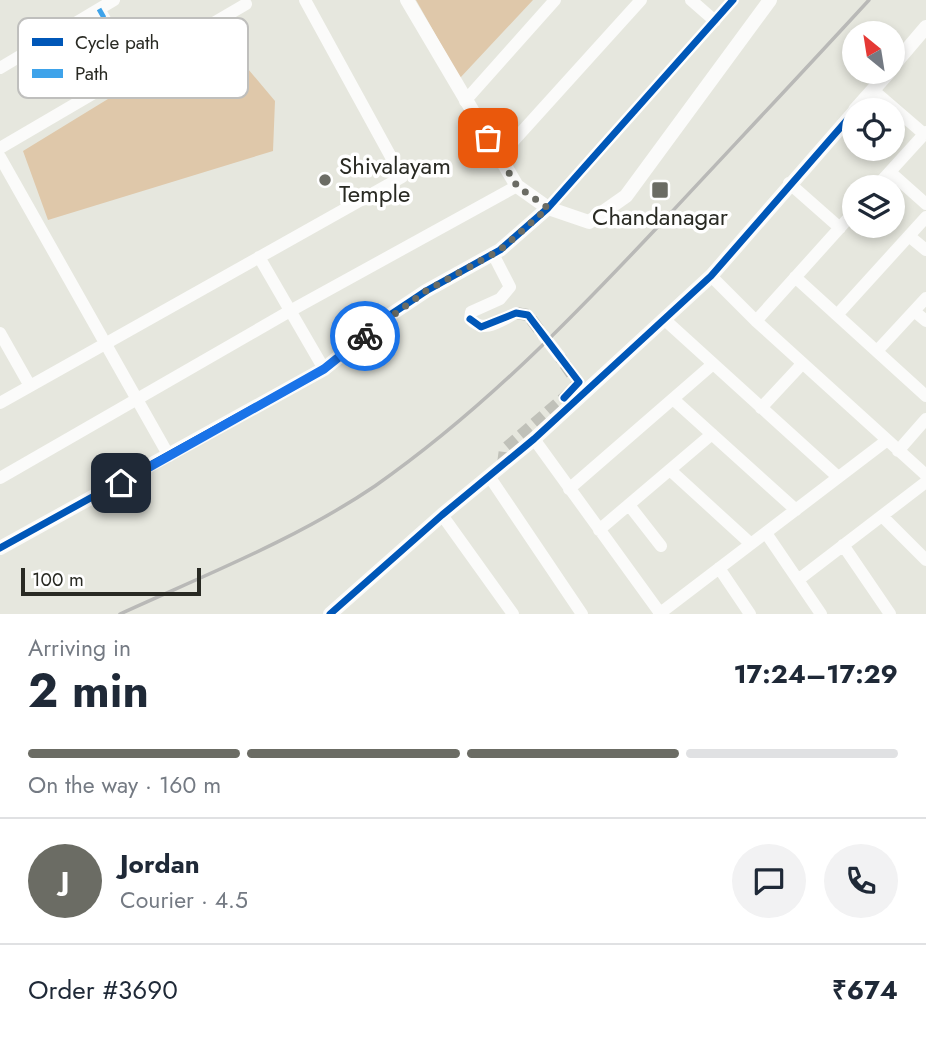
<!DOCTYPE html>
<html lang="en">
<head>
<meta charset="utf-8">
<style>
	:root { --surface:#fff; --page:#f2f2f3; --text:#1f2937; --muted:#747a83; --line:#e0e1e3; --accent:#6b6c64 }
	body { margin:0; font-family:Jost,sans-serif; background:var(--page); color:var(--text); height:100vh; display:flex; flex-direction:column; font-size:26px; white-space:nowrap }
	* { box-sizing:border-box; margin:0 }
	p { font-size:23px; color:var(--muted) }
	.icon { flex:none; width:38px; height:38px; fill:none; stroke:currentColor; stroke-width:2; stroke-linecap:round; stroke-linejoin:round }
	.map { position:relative; height:614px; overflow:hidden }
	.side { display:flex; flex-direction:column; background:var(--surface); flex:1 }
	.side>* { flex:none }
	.needle { width:46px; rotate:330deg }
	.controls { position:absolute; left:842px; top:21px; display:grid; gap:14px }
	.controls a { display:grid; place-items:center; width:63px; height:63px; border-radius:50%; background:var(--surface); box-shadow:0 4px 10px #0003; font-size:35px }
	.scale { position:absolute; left:21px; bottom:18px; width:180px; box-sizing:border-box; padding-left:7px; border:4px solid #292a23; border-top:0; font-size:19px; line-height:24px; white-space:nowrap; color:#292a23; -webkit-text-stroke:5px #fff; paint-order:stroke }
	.pin { position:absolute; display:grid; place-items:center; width:60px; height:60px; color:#fff; margin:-30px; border-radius:14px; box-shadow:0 4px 10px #0006 }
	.courier { position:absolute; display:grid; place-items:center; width:70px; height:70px; margin:-35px; border:5px solid #1a73e8; border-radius:50%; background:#fff; color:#222; box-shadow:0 2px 9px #0007 }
	.summary em { font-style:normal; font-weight:700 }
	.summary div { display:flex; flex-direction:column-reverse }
	.summary { display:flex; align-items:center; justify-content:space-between; height:119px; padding:0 28px }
	h1 { font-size:46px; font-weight:700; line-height:52px }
	.bar { display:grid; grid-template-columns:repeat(4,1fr); gap:10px 7px; align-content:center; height:84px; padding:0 28px }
	.bar i { height:9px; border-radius:5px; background:var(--line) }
	.bar .active { background:var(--accent) }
	.bar p { grid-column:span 4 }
	.line { display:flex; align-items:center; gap:18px; padding:0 28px; border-top:2px solid var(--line) }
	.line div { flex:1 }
	.round { display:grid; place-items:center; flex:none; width:74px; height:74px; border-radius:37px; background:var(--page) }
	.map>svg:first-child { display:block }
	.park { fill:#dfc8aa }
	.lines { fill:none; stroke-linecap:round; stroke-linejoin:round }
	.minor-tunnel { stroke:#c0c1b9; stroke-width:12; stroke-dasharray:12 6; stroke-linecap:butt }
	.minor { stroke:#fbfbfa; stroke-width:12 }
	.tertiary { stroke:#fbfbfa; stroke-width:14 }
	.rail { stroke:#b9b9b7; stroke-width:3.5 }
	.quiet { stroke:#3ea3ea; stroke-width:5; stroke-dasharray:10 5; stroke-linecap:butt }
	.cycleway-casing { stroke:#fff; stroke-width:11 }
	.cycleway { stroke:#0057b8; stroke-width:7 }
	.done { stroke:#6b6c64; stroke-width:7; stroke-dasharray:0 12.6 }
	.route { stroke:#1a73e8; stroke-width:9 }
	.poi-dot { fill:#6b6c64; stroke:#fff; stroke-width:2.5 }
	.labels { text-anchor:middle; stroke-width:7; stroke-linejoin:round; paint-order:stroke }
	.poi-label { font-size:24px; fill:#292a23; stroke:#fff; text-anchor:start }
	.key { fill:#fff; stroke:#bfbfbd; stroke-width:2 }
	.key-label { font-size:19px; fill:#292a23 }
</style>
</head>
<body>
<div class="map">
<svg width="926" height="614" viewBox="0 0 926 614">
	<rect width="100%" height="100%" fill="#e6e7de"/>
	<path class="park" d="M 416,0 L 533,0 L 460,78 Z
		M 227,44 L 275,101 L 273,151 L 48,220 L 23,151 L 188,50 Z"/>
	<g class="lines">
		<path class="minor-tunnel" d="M 516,313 L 528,315 L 543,335
			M 503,464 L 505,449 L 579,385 L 560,357"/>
		<path class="minor" d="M 691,0 L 715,21
			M 99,9 L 134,70
			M 0,68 L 114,0
			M 873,90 L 924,134
			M 465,101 L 555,0
			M 0,148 L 246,4
			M 0,157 L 169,456
			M 499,157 L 641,0
			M 890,172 L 926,204
			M 789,183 L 840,228
			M 876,187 L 926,132
			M 548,208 L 733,0
			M 909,236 L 926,250
			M 493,254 L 510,287 L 500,299 L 471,312 L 470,319 C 484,334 500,321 516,313
			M 259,257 L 324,369
			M 711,276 L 756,321 L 926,475
			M 795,277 L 926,396
			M 914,311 L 926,321
			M 837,315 L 926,217
			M 665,320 L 838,477
			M 756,321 L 854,212
			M 0,333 L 30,386
			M 543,335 L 560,357
			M 877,351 L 926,298
			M 673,399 L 796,510
			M 0,403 L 402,177 L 305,0
			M 761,408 L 802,364
			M 534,439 L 660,613
			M 898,451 L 926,419
			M 670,470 L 751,544
			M 489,476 L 582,614
			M 0,478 L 290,311 L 517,186
			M 569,489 L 713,364
			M 629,505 L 661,546
			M 442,515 L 513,614
			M 882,516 L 926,560
			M 599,530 L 712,434
			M 766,533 L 821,614
			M 843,545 L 890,614
			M 719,568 L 750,614
			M 798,580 L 926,482
			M 659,614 L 886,441"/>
		<path class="tertiary" d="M 407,0 L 517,186 L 548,208 L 589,222 L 626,196 L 770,0
			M 892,67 L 926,27
			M 855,110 L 889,72
			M 0,548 L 324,369 L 390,315 L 426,291 L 500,250 L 548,208
			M 330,614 L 442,515 L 534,439 L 711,276 L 854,112"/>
		<path class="rail" d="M 120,614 C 205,575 297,539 375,486 C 485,409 576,314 667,217 C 734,145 802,73 869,0"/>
		<path class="quiet" d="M 99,9 L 134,70"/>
		<defs>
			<path id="cycleway" d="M 470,319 L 481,327 L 516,313 L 528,315 L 579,382 L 564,398
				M 0,548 L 324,369 L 390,315 L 426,291 L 500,250 L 548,208 L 733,0
				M 330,614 L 442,515 L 534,439 L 711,276 L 854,112"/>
		</defs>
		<use href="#cycleway" class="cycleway-casing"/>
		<use href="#cycleway" class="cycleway"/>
	</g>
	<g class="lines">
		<path class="done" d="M 365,336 L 426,291 L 500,250 L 548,208 L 517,186 L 488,138"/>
		<path class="route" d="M 121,483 L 324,369 L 365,336"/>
	</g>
	<g class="poi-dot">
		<circle cx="325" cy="180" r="7"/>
		<rect x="651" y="181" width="18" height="18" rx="3.5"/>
	</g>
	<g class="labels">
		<g class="poi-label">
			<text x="339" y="174">Shivalayam<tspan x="339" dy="28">Temple</tspan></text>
			<text x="660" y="225" text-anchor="middle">Chandanagar</text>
		</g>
	</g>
	<rect x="18" y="18" width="230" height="80" rx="10" class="key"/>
	<rect x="32" y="38" width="31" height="8" fill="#0057b8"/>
	<rect x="32" y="69" width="31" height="9" fill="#3ea3ea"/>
	<g class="key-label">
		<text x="75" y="49">Cycle path</text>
		<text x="75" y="80">Path</text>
	</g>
</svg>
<div class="controls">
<a><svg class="needle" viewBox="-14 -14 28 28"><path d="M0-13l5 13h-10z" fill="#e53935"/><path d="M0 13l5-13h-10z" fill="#747a83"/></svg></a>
<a><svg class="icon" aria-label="locate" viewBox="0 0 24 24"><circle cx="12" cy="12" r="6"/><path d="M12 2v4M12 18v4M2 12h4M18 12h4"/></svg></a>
<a><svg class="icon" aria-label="layers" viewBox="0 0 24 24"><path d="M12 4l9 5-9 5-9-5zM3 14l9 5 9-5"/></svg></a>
</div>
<div class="scale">100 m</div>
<div class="pin" style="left:488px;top:138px;background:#ea580c"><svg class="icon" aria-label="bag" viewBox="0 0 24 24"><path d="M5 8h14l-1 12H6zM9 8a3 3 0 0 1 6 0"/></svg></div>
<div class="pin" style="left:121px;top:483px;background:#1f2937"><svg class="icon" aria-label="home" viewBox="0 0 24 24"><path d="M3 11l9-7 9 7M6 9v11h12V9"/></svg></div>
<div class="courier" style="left:365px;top:336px"><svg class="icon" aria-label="bike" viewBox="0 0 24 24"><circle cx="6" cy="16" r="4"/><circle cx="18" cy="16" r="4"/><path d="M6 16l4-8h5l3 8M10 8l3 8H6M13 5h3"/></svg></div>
</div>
<section class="side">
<div class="summary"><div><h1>2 min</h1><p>Arriving in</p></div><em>17:24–17:29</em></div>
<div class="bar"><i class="active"></i><i class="active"></i><i class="active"></i><i></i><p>On the way · 160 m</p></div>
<div class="line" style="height:126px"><b class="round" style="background:var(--accent);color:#fff">J</b><div><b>Jordan</b><p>Courier · 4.5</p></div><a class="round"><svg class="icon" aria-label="chat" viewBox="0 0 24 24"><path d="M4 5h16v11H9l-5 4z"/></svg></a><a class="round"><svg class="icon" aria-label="phone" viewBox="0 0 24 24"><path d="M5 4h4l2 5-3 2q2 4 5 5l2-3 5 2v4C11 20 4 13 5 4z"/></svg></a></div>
<div class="line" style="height:91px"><div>Order #3690</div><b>₹674</b></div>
</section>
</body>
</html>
